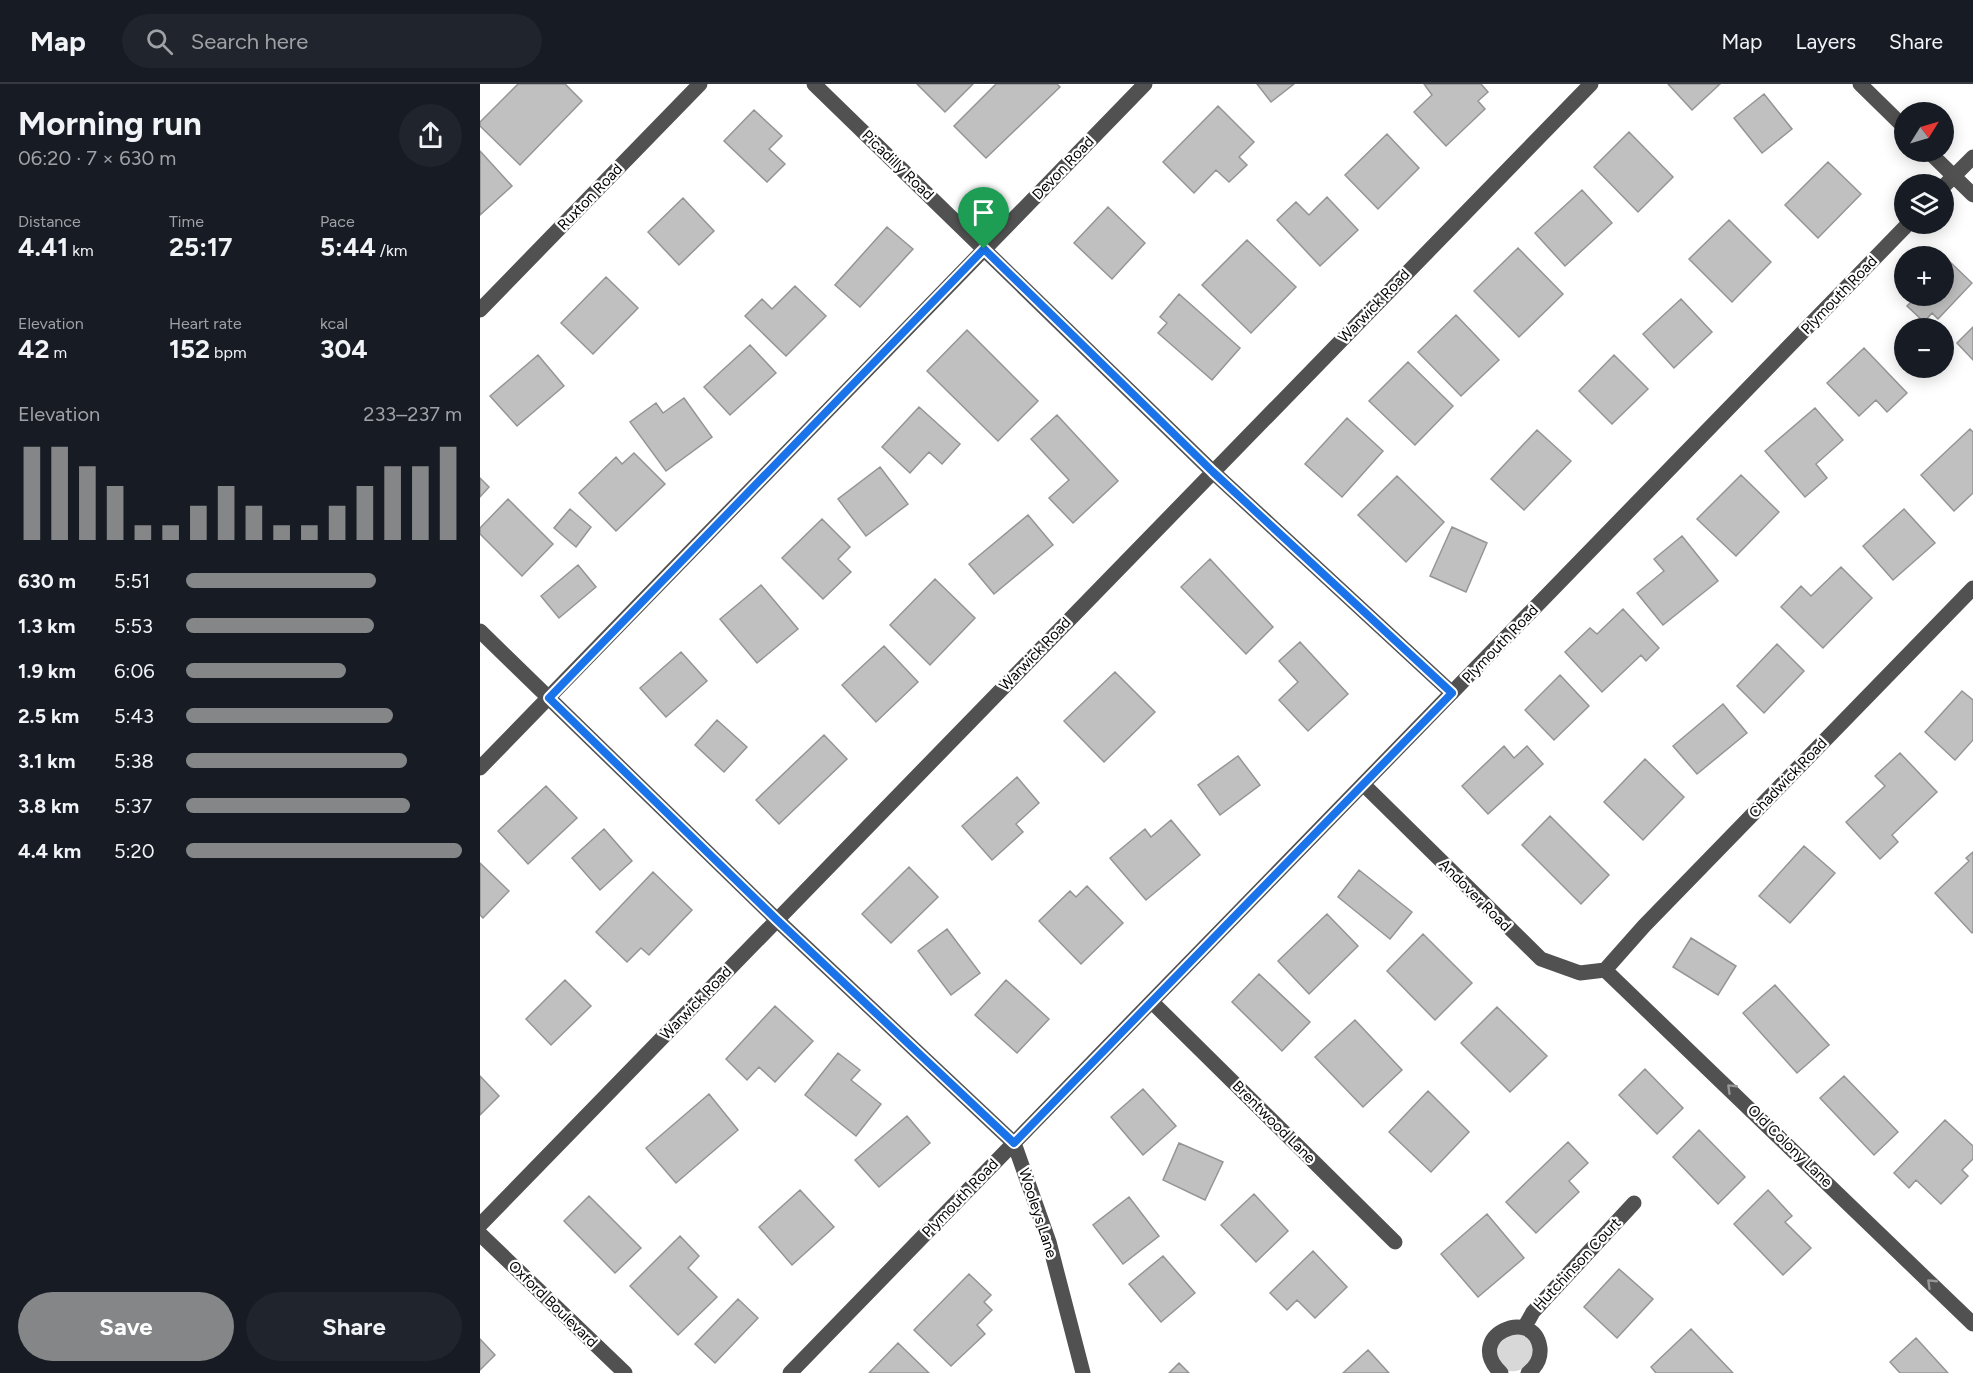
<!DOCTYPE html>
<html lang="en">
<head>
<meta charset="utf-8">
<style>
  :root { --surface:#171b24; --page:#20242c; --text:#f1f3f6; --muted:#9ea1a6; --line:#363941; --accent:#858687 }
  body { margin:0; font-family:Figtree,sans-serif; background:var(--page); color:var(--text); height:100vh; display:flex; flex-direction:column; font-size:22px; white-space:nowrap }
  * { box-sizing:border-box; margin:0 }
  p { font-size:20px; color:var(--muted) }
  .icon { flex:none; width:33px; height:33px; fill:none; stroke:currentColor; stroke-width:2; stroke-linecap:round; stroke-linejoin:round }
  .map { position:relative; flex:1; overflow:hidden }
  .details { display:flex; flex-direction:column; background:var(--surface); width:480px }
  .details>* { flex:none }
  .needle { width:39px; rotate:53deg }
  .buttons { position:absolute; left:1414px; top:18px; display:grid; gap:12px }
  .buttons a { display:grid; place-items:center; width:60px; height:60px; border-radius:50%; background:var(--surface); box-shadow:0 3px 15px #0003; font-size:30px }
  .pin { position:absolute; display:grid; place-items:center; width:51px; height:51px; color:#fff; margin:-62px -26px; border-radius:50% 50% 50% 0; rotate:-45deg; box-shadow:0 0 6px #0007 }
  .pin .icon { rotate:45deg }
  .round { display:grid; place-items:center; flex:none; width:63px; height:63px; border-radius:32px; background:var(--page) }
  .overview { display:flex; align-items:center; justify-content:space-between; height:102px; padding:0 18px }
  h1 { font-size:33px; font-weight:700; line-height:45px }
  .figures { display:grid; grid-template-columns:repeat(3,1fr); gap:9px; height:102px; padding:6px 18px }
  .figures div { display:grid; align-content:center }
  .figures b { font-size:26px; font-weight:700 }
  .figures small { font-size:16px; font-weight:400 }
  .figures p { font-size:16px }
  .chart { height:168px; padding:12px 18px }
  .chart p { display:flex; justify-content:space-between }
  .chart svg { width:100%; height:108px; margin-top:6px; stroke:var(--accent); stroke-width:6 }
  .cta { display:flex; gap:12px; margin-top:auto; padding:12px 18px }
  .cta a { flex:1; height:69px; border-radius:36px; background:var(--accent); color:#fff; font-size:24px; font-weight:700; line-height:69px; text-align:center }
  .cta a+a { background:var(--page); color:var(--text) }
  ul { padding:0 18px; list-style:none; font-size:20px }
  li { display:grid; grid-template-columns:96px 72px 1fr; align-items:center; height:45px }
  li i { height:15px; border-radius:8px; background:var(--accent) }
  header { display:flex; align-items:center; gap:36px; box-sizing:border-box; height:84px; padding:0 30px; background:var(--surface); border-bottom:2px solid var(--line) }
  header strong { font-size:28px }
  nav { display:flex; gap:33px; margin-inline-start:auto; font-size:21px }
  .search { width:420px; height:54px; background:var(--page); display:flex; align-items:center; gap:15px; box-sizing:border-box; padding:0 21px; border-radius:33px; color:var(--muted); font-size:22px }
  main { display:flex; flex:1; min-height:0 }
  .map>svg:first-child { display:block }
  .green { fill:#d8d8d8 }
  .building { fill:#c0c0c0; stroke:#959595; stroke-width:1.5 }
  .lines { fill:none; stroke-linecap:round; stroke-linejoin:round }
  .minor { stroke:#515151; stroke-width:15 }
  .oneway { stroke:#979797 }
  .route-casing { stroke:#fff; stroke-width:12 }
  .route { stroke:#1a73e8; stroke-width:8 }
  .labels { text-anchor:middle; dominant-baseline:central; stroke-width:4.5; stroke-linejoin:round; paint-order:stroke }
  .street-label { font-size:15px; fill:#000; stroke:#fff }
</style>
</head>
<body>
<header>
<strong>Map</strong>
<div class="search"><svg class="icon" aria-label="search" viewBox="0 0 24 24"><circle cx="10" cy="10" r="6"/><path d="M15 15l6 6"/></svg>Search here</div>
<nav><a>Map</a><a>Layers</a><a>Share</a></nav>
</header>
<main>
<section class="details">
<div class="overview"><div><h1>Morning run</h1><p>06:20 · 7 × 630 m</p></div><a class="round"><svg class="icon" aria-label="share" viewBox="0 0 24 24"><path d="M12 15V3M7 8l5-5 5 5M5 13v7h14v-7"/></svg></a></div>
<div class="figures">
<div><p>Distance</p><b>4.41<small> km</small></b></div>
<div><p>Time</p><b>25:17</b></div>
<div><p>Pace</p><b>5:44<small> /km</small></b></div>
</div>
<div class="figures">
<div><p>Elevation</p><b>42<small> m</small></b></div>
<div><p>Heart rate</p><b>152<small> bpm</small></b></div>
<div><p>kcal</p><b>304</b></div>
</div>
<div class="chart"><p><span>Elevation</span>233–237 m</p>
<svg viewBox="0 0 160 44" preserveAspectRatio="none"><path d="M5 44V6M15 44V6M25 44V14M35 44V22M45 44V38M55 44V38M65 44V30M75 44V22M85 44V30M95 44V38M105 44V38M115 44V30M125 44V22M135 44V14M145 44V14M155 44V6"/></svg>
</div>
<ul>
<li><b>630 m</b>5:51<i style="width:69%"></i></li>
<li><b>1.3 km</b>5:53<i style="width:68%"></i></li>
<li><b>1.9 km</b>6:06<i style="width:58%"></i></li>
<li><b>2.5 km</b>5:43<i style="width:75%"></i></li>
<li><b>3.1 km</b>5:38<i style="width:80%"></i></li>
<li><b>3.8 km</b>5:37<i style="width:81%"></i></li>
<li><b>4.4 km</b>5:20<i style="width:100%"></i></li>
</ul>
<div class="cta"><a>Save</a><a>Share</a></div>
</section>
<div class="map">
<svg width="1493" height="1289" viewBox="0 0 1493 1289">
  <rect width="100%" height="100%" fill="#fff"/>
  <!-- green -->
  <path class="green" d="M1045 1249 1056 1267C1048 1282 1043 1289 1025 1287L1013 1263 1020 1252Z"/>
  <!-- building -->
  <path class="building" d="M38 0H85L102 17 40 81 0 42V38Z
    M437 0H493L465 28Z
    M516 0H577L580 3 506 74 474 42Z
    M777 0H814L791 18Z
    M1001 0 1008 8 998 17 1005 25 966 62 934 28 952 11 944 0Z
    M1188 0H1240L1212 26Z
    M1284 10 1312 45 1282 69 1254 34Z
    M738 22 774 58 759 73 767 81 749 98 736 86 714 109 683 78Z
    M274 26 302 52 289 65 305 80 287 98 244 57Z
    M1149 48 1193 93 1158 128 1114 83Z
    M907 50 939 84 898 125 865 91Z
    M0 67 32 102 0 131Z
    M1348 78 1381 110 1338 154 1305 121Z
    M1102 106 1132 139 1085 182 1055 149Z
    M847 113 878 146 840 182 797 136 816 118 829 131Z
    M203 114 234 147 199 181 168 148Z
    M628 123 665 159 632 195 594 159Z
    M1249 136 1291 178 1252 218 1209 175Z
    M407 143 433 165 380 223 355 201Z
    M767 156 816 203 771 249 722 201Z
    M1038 164 1083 210 1039 253 994 207Z
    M1469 177 1492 199 1458 235 1452 229 1444 238 1427 222 1433 216 1429 212H1464V182Z
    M126 193 158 224 113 270 81 239Z
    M315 202 346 232 306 272 265 232 282 215 292 225Z
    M699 210 760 264 732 296 678 249 687 239 680 233Z
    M1201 215 1232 248 1194 284 1163 250Z
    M976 231 1019 276 981 312 938 268Z
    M1493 243V276L1477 259Z
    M487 246 558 317 518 357 447 287Z
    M270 261 296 289 250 331 224 303Z
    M1384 264 1427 309 1407 328 1396 316 1379 332 1347 299Z
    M58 271 84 302 37 342 10 312Z
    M1134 271 1168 305 1132 340 1099 307Z
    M928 278 973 322 935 361 889 317Z
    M204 314 232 353 186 387 150 338 176 319 183 329Z
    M439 323 480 360 462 380 449 368 430 389 402 363Z
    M1335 324 1363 356 1336 380 1347 394 1325 413 1285 367Z
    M577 331 638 397 593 439 569 414 589 396 551 355Z
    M867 334 903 367 862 413 825 380Z
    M1490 345 1493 348V409L1474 427 1441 391Z
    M1057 346 1091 377 1044 426 1011 395Z
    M154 369 185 400 136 447 99 409 136 373 142 380Z
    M400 383 428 420 386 452 358 415Z
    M1261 391 1299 428 1256 472 1217 435Z
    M917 392 964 438 926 478 878 431Z
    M0 394 9 403 0 413Z
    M28 415 73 460 42 492 0 450V444Z
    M90 425 111 443 96 463 74 444Z
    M1424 425 1455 459 1413 496 1383 462Z
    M548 431 573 461 514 510 489 480Z
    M342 435 370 463 358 475 371 488 343 515 302 474Z
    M972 443 1007 459 986 508 950 492Z
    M1202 452 1238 497 1183 541 1157 509 1184 487 1174 475Z
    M730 475 793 543 766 570 701 503Z
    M98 481 116 503 79 534 61 512Z
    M1361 483 1392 514 1343 564 1301 523 1321 502 1331 512Z
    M455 495 495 534 450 581 410 541Z
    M281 501 318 545 277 579 240 535Z
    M1143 525 1179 564 1166 577 1161 571 1122 608 1085 568 1110 544 1117 550Z
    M820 558 868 610 828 647 799 616 818 598 799 577Z
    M1297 560 1324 587 1284 629 1257 602Z
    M404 562 438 598 396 638 362 601Z
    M201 568 227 597 186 633 160 604Z
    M635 588 675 628 624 678 584 637Z
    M1080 591 1109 622 1074 656 1045 626Z
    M1482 607 1493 616V656L1475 676 1445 648Z
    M1243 620 1267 649 1217 690 1193 662Z
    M237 636 267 663 244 688 215 661Z
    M344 651 367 675 299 740 276 716Z
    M1024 662 1034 674 1047 662 1063 680 1008 730 982 702Z
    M1420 669 1457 708 1412 751 1418 758 1400 775 1366 738 1405 702 1395 692Z
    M758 672 780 701 740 731 718 701Z
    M1165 675 1204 713 1163 756 1124 718Z
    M537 693 559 719 536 740 543 748 512 776 482 742Z
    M66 702 97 734 48 780 18 747Z
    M1070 732 1129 791 1101 820 1042 761Z
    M691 736 720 771 666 816 630 774 665 745 671 753Z
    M124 745 152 777 120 806 92 774Z
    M1324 762 1355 789 1310 839 1279 812Z
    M1493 768V848L1492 849 1455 809 1489 777 1486 774Z
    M0 779 29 807 3 834 0 831Z
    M429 783 458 813 411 859 382 830Z
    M879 786 932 828 910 855 858 813Z
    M173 788 212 826 169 871 161 864 147 878 116 848Z
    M607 802 643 839 601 880 559 837 590 807 596 813Z
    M847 830 878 862 829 910 798 877Z
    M467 845 500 889 471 911 438 867Z
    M943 850 992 899 955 936 907 887Z
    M1211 854 1256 882 1238 911 1193 883Z
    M779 890 830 938 802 967 752 918Z
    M85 896 111 922 71 961 46 935Z
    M526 896 569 935 537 969 495 931Z
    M1295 901 1349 961 1317 989 1263 929Z
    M295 922 333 957 295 998 279 983 267 996 246 975Z
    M1017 923 1067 972 1030 1008 981 959Z
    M875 936 922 986 883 1023 835 973Z
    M358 969 380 986 371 996 401 1020 376 1052 325 1011Z
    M1165 985 1203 1024 1177 1050 1139 1011Z
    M0 992 19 1012 0 1031Z
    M1364 992 1418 1048 1394 1071 1340 1014Z
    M663 1005 696 1042 663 1071 631 1033Z
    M948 1007 989 1048 951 1088 909 1048Z
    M229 1010 258 1046 196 1099 166 1064Z
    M427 1032 450 1059 399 1103 375 1076Z
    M1465 1036 1493 1062V1075L1482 1086 1488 1092 1461 1120 1436 1096 1429 1104 1414 1089Z
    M1219 1046 1265 1093 1238 1120 1193 1073Z
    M1088 1058 1108 1079 1089 1097 1099 1108 1056 1149 1026 1118Z
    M699 1059 743 1078 725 1116 683 1096Z
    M320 1106 354 1143 312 1181 279 1143Z
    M1288 1106 1312 1132 1305 1138 1331 1164 1303 1191 1254 1140Z
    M774 1110 808 1147 776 1178 741 1141Z
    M109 1112 161 1164 135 1189 84 1137Z
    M649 1113 679 1152 643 1180 613 1141Z
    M1007 1130 1044 1174 998 1213 961 1170Z
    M200 1152 219 1172 208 1184 237 1213 198 1251 150 1202Z
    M833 1167 867 1203 835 1234 817 1216 807 1226 790 1209Z
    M683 1172 715 1209 681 1238 649 1200Z
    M1139 1185 1173 1215 1137 1254 1104 1223Z
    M489 1190 511 1211 504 1218 512 1226 497 1241 505 1250 471 1282 434 1246Z
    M258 1215 278 1234 235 1279 215 1260Z
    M1211 1245 1253 1289H1176L1171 1283Z
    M1436 1254 1468 1289H1420L1410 1278Z
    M0 1255 15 1271 0 1286Z
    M418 1259 449 1289H389Z
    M888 1266 909 1289H863Z
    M699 1279 709 1289H689Z"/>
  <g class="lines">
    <!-- minor -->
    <path class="minor" d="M334 0 733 388 972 609
      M1380 0 1425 44
      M1449 68 1493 111
      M1464 102 1493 73
      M0 226 220 0
      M0 547 297 836 534 1059 569 1158 603 1289
      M0 684 665 0
      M883 700 1061 875 1100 889 1125 886
      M1125 886 1164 842 1493 504
      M1125 886 1493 1240
      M672 918 915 1158
      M0 1141 1111 0
      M0 1150 145 1289
      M1044 1244 1053 1228 1154 1119
      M310 1289 1428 140
      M1021 1289C982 1252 1054 1221 1060 1264 1061 1275 1056 1283 1048 1289"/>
  </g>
  <!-- one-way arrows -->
  <defs><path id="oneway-chevron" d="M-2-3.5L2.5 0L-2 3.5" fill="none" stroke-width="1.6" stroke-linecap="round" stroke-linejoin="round" transform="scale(1.5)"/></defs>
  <g class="oneway">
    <use href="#oneway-chevron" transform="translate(1251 1004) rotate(-136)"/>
    <use href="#oneway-chevron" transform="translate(1451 1199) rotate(-136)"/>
  </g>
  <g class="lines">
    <!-- route casing -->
    <g class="route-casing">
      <path id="route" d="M504 165 733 388 972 609 534 1059 297 836 69 614Z"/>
    </g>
    <!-- route -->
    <use href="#route" class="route"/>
  </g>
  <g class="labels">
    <!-- street labels -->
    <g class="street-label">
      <text transform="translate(418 81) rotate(44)">Picadilly Road</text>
      <text transform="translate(583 84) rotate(-46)">Devon Road</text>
      <text transform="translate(110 113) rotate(-46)">Ruxton Road</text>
      <text transform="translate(1359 211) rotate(-46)">Plymouth Road</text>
      <text transform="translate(894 222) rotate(-46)">Warwick Road</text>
      <text transform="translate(1020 560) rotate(-46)">Plymouth Road</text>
      <text transform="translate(555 570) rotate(-46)">Warwick Road</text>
      <text transform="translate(1308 694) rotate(-46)">Chadwick Road</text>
      <text transform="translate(995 811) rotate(45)">Andover Road</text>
      <text transform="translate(216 919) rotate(-46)">Warwick Road</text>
      <text transform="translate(794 1038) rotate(45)">Brentwood Lane</text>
      <text transform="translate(1310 1062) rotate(44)">Old Colony Lane</text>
      <text transform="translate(480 1114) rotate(-46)">Plymouth Road</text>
      <text transform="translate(558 1129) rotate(72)">Wooleys Lane</text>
      <text transform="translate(1097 1180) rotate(-47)">Hutchinson Court</text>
      <text transform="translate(73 1220) rotate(44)">Oxford Boulevard</text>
    </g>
  </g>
</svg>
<div class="buttons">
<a><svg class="needle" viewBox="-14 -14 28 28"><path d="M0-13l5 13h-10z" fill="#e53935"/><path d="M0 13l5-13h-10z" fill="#9ea1a6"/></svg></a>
<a><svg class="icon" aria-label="layers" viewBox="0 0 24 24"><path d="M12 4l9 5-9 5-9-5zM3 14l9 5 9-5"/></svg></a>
<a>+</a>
<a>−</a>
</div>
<div class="pin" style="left:504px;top:165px;background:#1e9e55"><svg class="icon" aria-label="arrive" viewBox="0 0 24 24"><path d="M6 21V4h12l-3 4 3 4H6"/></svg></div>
</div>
</main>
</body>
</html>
